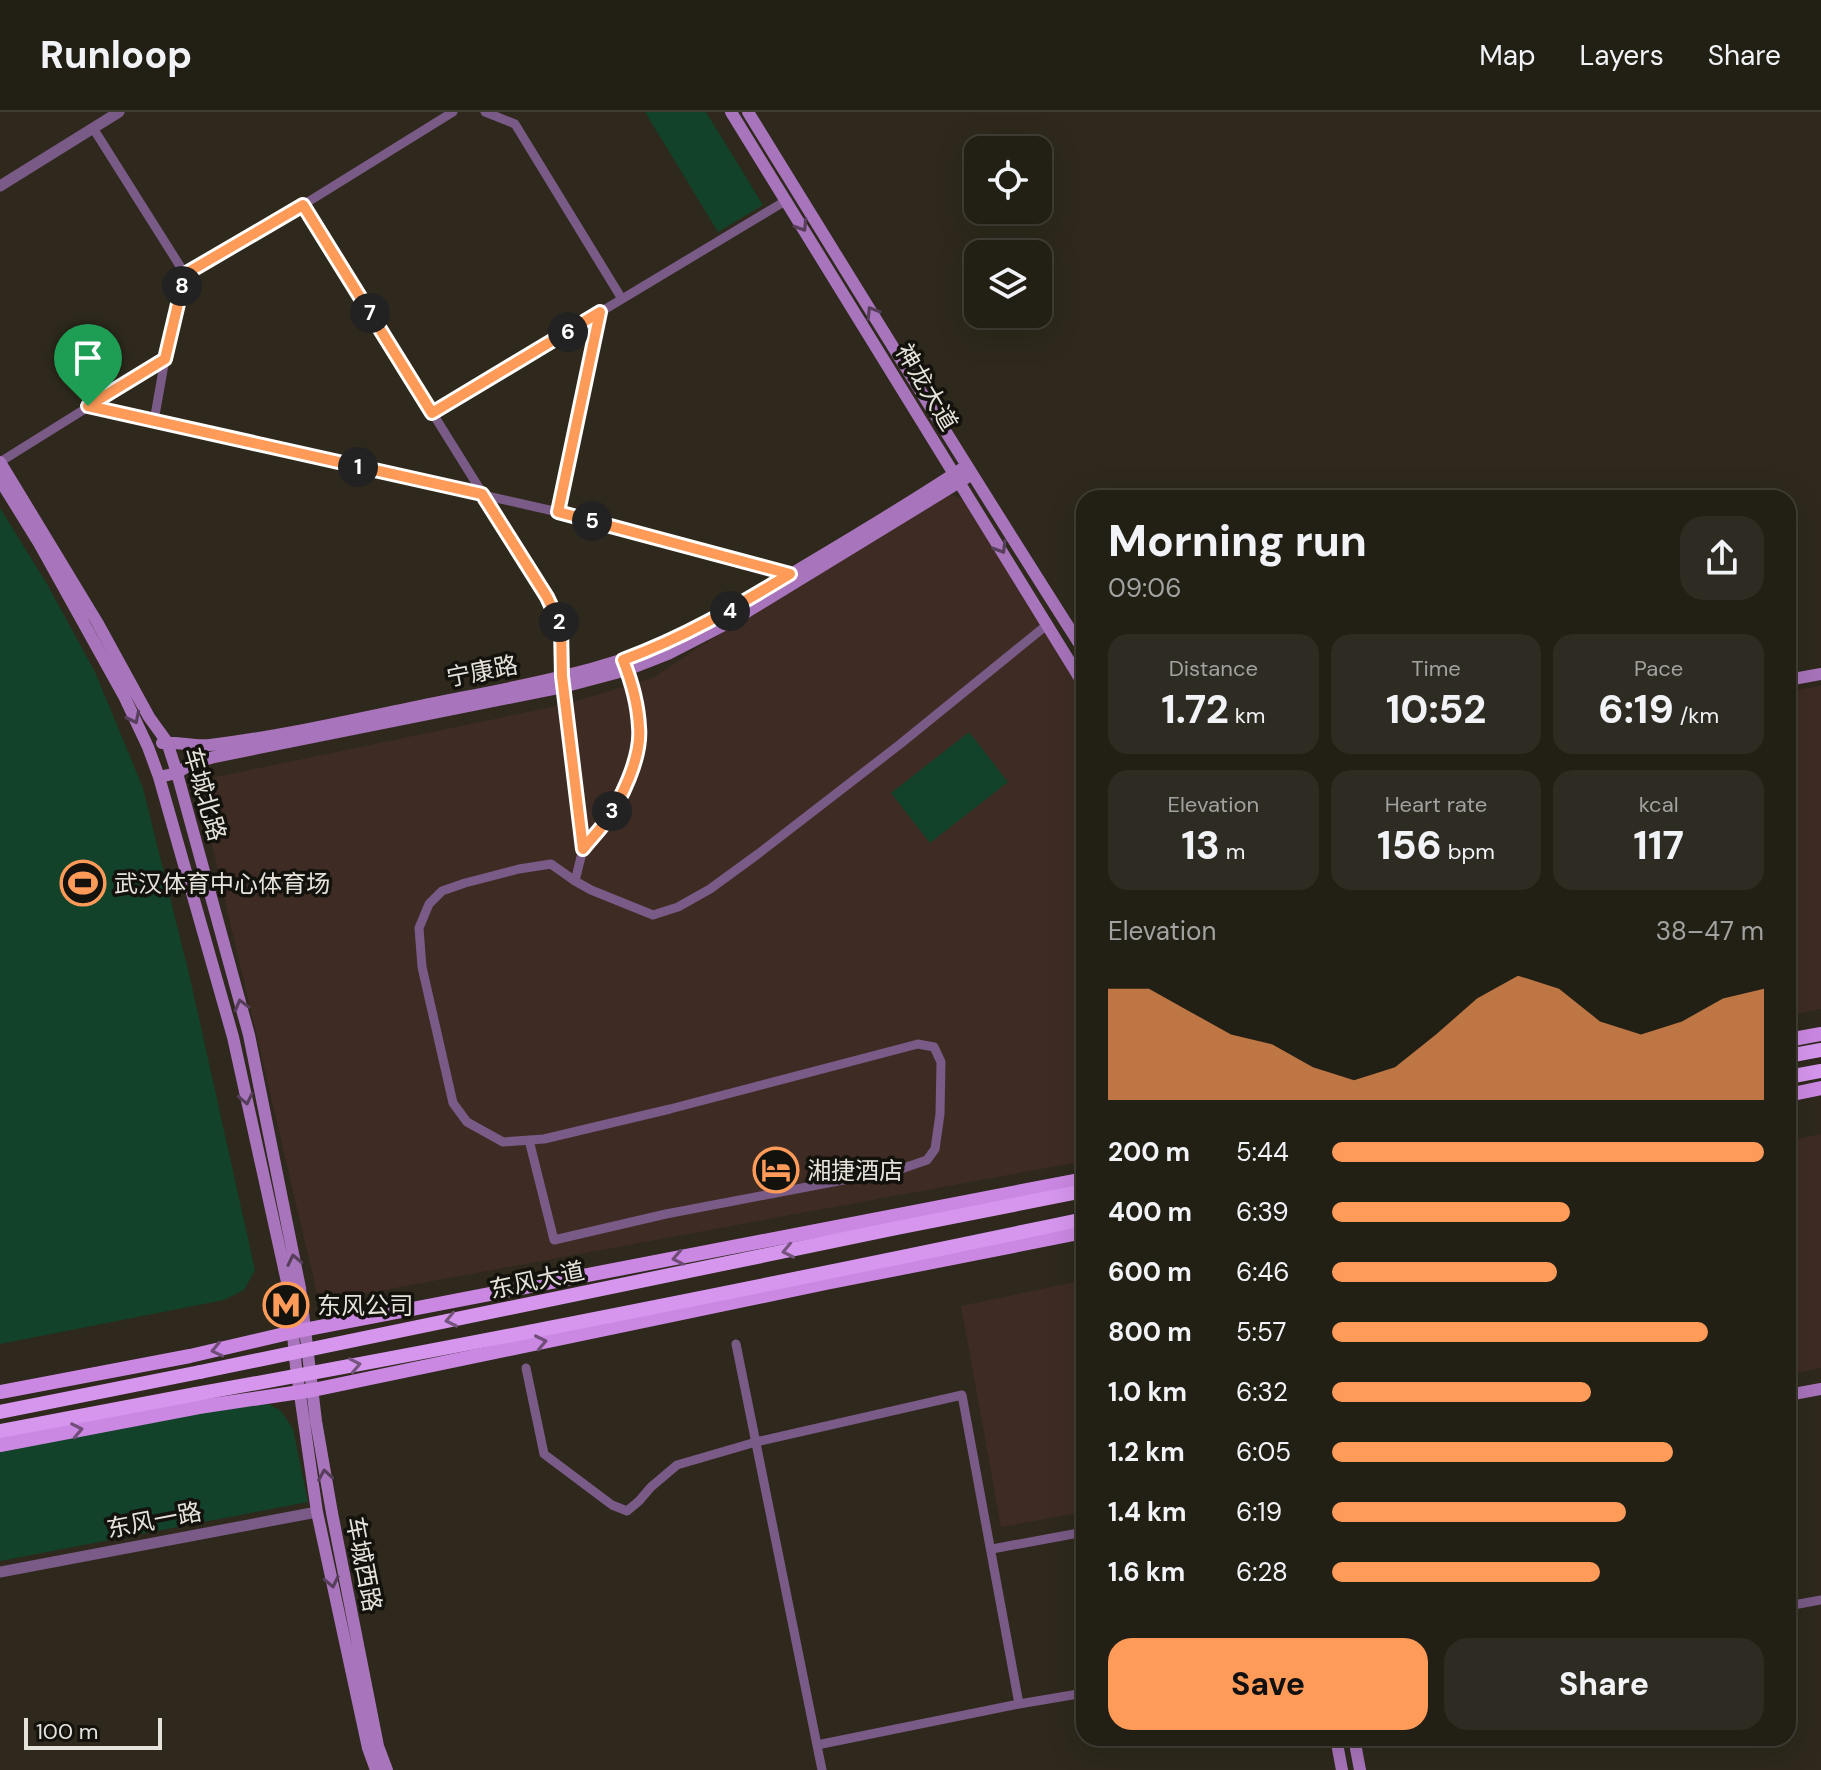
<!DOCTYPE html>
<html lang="en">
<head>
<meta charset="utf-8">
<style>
  :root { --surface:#221f15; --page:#2e2c22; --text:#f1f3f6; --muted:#a2a2a0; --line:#3f3d34; --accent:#ff9b59 }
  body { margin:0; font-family:"DM Sans","Noto Sans SC",sans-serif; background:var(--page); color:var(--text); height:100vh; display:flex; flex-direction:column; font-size:30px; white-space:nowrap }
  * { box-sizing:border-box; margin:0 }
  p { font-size:26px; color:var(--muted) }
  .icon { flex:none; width:44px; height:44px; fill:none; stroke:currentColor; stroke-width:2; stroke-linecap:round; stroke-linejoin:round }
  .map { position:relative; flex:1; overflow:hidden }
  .details { position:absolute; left:1076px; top:378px; width:720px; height:1256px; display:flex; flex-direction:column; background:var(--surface); border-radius:24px; box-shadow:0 8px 32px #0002,0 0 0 2px var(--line) }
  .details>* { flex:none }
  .controls { position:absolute; left:964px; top:24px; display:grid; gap:16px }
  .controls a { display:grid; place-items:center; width:88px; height:88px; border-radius:16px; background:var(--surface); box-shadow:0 8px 32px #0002,0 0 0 2px var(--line); font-size:40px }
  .scale { position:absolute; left:24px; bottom:20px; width:138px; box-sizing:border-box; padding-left:8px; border:4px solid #e6e3db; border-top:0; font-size:22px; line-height:28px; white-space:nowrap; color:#e6e3db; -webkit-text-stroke:6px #14120c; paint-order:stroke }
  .pin { position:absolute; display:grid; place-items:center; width:68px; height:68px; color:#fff; margin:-82px -34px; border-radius:50% 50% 50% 0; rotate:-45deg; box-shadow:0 0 8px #0007 }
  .pin .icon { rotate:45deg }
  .km { position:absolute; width:40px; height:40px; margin:-20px; border-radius:50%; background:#222; color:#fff; font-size:22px; line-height:40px; text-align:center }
  .round { display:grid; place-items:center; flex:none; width:84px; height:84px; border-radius:24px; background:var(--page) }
  .headline { display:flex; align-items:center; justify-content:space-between; height:136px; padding:0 32px }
  h1 { font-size:44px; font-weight:700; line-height:60px }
  .metrics { display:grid; grid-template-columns:repeat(3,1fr); gap:12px; height:136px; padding:8px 32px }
  .metrics div { display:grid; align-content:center; border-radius:20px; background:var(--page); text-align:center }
  .metrics b { font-size:40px; font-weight:700 }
  .metrics small { font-size:22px; font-weight:400 }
  .metrics p { font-size:22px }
  .chart { height:224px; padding:16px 32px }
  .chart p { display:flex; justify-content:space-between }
  .chart svg { width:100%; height:144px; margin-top:8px; fill:var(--accent); opacity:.7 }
  .primary-button { display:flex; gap:16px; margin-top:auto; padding:16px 32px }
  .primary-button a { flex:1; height:92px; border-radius:24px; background:var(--accent); color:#111; font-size:32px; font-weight:700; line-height:92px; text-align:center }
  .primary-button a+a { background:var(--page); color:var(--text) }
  ul { padding:0 32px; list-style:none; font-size:26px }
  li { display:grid; grid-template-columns:128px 96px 1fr; align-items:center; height:60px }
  li i { height:20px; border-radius:10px; background:var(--accent) }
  header { display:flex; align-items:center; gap:48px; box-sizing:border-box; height:112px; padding:0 40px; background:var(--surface); border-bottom:2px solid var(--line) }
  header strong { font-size:38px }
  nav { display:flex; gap:44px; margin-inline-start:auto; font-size:28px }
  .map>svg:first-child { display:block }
  .commercial { fill:#3e2c24 }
  .green { fill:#124229 }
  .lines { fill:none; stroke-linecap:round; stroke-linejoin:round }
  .minor { stroke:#7a5a86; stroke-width:9 }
  .tertiary { stroke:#7a5a86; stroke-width:11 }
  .secondary { stroke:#a874bb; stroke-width:12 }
  .primary { stroke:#cb88e3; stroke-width:14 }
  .trunk { stroke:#d696ee; stroke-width:14 }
  .trunk-bridge { stroke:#d696ee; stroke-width:14 }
  .oneway { stroke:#573e5b }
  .oneway2 { stroke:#75547d }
  .oneway3 { stroke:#704d78 }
  .route-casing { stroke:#fff; stroke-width:16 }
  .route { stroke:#ff9b59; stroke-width:10 }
  .labels { text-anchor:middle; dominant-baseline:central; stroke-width:7; stroke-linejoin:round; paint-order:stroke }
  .street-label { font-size:24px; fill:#e6e3db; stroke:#14120c }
  .poi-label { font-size:24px; fill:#e6e3db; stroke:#14120c; text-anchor:start }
</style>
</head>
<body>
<header>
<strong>Runloop</strong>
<nav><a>Map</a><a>Layers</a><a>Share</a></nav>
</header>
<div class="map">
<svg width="1821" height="1658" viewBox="0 0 1821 1658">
  <rect width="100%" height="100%" fill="#2e291c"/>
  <!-- commercial -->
  <path class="commercial" d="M948 381 967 389 1084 581V1049L319 1190 197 669 566 592 653 566 702 533Z
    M1821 574V897L1788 904V579Z
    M1821 1022V1256L1788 1263V1029Z
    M1084 1168V1400L1001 1415 961 1194Z"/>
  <!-- green -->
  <path class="green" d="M645 0H706L763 93 718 120Z
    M0 396 47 472 95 560 143 676 190 866 255 1158 244 1178 224 1188 0 1232Z
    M969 620 1008 670 930 731 891 681Z
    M263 1289 281 1299 293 1317 308 1390 0 1449V1334Z"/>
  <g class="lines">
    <!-- minor -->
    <path class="minor" d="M485 0 515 12 622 187
      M93 16 185 162 165 247 154 309
      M303 93 547 485 561 515 562 564 583 737 575 769
      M185 162 303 93 453 0
      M88 294 558 400 791 463
      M432 301 787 88
      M0 350 165 247
      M558 400 600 200
      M583 737C591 727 600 718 607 708 623 684 642 644 639 614 638 595 632 572 625 553
      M529 1028 554 1128 666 1102 901 1057 927 1048 935 1037 940 1002 941 950 934 935 918 932 670 997 544 1027 503 1030 467 1010 453 991 422 855 419 816 429 792 442 779 465 771 519 757 551 752 575 769 591 778 653 803 678 795 710 777 758 742 899 633 1048 512
      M736 1232 822 1658
      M526 1256 544 1342 612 1393 627 1399 639 1389 651 1375 677 1353 756 1330 962 1283 1019 1592
      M992 1437 1084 1420
      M1788 1494 1821 1488
      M817 1633 1019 1592 1084 1581"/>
    <!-- tertiary -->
    <path class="tertiary" d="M0 74 119 0
      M0 1460 317 1400"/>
    <!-- secondary -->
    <path class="secondary" d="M731 0 1084 573
      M748 0C859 180 970 361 1084 539
      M0 350 97 510 149 605 167 630 177 661 249 923 300 1176 316 1309 332 1401 378 1634 387 1658
      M0 368 39 431 124 584 148 635 159 665 233 925 289 1179 296 1255 317 1400 368 1636 376 1658
      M1788 568 1821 562
      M162 631C177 629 194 635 210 633 284 624 357 607 430 592 509 576 590 563 664 532 709 514 750 487 791 462 850 427 909 392 966 354
      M159 665 177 661 191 652 214 645 563 575 627 558 668 542 732 509 971 363
      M1788 1283 1821 1277
      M1336 1626 1342 1658
      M1354 1626 1360 1658"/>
    <!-- primary -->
    <path class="primary" d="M1788 928 1821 922
      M1788 983 1821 976
      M0 1280 190 1244 293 1220 1084 1067
      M0 1333 199 1295 313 1278 826 1171 1084 1120"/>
    <!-- trunk -->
    <path class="trunk" d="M1788 944 1821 938
      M1788 965 1821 959
      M0 1300 200 1260
      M0 1319 196 1282"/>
    <!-- trunk-bridge -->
    <path class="trunk-bridge" d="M200 1260 897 1116 1084 1079
      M196 1282C493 1229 789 1169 1084 1107"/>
  </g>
  <!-- one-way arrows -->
  <defs><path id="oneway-chevron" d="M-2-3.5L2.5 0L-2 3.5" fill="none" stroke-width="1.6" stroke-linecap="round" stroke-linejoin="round" transform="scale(2)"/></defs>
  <g class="oneway">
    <use href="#oneway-chevron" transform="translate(802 114) rotate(58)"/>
    <use href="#oneway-chevron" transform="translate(872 200) rotate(-122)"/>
    <use href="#oneway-chevron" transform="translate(1001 436) rotate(59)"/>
    <use href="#oneway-chevron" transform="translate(134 606) rotate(64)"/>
    <use href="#oneway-chevron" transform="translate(241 893) rotate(-105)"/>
    <use href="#oneway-chevron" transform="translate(246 987) rotate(78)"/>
    <use href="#oneway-chevron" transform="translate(294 1148) rotate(-102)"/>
    <use href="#oneway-chevron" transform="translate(325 1363) rotate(-99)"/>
    <use href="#oneway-chevron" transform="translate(332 1470) rotate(78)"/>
  </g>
  <g class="oneway2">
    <use href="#oneway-chevron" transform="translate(788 1139) rotate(168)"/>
    <use href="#oneway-chevron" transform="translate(451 1208) rotate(168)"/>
    <use href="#oneway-chevron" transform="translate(355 1253) rotate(-11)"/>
  </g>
  <g class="oneway3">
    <use href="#oneway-chevron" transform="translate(678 1146) rotate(169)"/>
    <use href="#oneway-chevron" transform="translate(541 1230) rotate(-12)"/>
    <use href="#oneway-chevron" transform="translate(217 1238) rotate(167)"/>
    <use href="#oneway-chevron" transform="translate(77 1318) rotate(-11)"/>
  </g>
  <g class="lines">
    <!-- route casing -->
    <g class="route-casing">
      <path id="route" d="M303 93 432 301 600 200 558 400 790 462C734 496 685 525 623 548 631 568 638 593 639 615 642 645 621 689 603 713 597 721 589 729 583 737L562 564 561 515 547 485 482 382 88 294 165 247 185 162Z"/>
    </g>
    <!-- route -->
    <use href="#route" class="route"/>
  </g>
  <!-- icons -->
  <defs>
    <g id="stadium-ring" transform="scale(2.3)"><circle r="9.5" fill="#14120c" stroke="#ff9b59" stroke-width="1.5"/><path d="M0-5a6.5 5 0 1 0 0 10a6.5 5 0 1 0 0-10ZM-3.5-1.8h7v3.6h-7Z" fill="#ff9b59"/></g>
    <g id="hotel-ring" transform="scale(2.3)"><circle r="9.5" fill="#14120c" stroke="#ff9b59" stroke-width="1.5"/><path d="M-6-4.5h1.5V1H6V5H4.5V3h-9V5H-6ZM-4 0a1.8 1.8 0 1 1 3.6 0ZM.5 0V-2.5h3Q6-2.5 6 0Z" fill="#ff9b59"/></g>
    <g id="metro-ring" transform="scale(2.3)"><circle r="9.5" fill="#14120c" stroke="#ff9b59" stroke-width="1.5"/><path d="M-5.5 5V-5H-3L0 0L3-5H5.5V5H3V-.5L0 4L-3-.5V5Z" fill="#ff9b59"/></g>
  </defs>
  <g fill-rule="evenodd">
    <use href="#stadium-ring" x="83" y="771"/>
    <use href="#hotel-ring" x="776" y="1058"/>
    <use href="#metro-ring" x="286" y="1193"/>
  </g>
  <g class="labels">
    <!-- street labels -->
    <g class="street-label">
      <text transform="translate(927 275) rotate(59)">神龙大道</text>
      <text transform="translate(482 559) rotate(-11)">宁康路</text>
      <text transform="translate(205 682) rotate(74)">车城北路</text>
      <text transform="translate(537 1168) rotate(-12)">东风大道</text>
      <text transform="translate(154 1408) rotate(-11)">东风一路</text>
      <text transform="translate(364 1452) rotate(79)">车城西路</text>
    </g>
    <!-- poi labels -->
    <g class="poi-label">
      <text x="114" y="771">武汉体育中心体育场</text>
      <text x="807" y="1058">湘捷酒店</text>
      <text x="317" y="1193">东风公司</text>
    </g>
  </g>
</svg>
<div class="controls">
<a><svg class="icon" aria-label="locate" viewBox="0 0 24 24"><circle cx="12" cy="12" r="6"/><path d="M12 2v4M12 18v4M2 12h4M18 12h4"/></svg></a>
<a><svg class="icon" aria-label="layers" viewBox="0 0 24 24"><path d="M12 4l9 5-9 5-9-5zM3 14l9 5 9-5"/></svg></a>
</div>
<div class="scale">100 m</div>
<div class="pin" style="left:88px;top:294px;background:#1e9e55"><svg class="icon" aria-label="arrive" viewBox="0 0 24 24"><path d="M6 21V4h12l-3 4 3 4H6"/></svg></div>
<b class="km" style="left:358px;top:355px">1</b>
<b class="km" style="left:559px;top:510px">2</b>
<b class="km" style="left:612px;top:699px">3</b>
<b class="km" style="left:730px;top:499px">4</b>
<b class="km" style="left:592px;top:409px">5</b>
<b class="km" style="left:568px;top:220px">6</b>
<b class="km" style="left:370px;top:201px">7</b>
<b class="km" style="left:182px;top:174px">8</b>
<section class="details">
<div class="headline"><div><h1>Morning run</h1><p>09:06</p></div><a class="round"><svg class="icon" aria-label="share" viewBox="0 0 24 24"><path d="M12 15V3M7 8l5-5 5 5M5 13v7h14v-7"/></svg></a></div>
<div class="metrics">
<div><p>Distance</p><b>1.72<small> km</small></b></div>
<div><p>Time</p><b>10:52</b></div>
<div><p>Pace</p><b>6:19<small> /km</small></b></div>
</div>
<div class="metrics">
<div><p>Elevation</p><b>13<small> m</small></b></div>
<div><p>Heart rate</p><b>156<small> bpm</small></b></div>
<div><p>kcal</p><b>117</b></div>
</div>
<div class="chart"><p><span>Elevation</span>38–47 m</p>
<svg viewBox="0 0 160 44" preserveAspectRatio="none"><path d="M0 44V10L10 10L20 17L30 24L40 27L50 34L60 38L70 34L80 24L90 13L100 6L110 10L120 20L130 24L140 20L150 13L160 10V44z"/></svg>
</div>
<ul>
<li><b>200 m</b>5:44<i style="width:100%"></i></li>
<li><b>400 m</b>6:39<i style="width:55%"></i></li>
<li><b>600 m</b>6:46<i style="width:52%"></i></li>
<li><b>800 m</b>5:57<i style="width:87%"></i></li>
<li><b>1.0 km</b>6:32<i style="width:60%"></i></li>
<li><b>1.2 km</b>6:05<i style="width:79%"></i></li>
<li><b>1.4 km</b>6:19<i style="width:68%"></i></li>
<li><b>1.6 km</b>6:28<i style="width:62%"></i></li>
</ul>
<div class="primary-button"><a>Save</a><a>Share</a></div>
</section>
</div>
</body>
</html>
